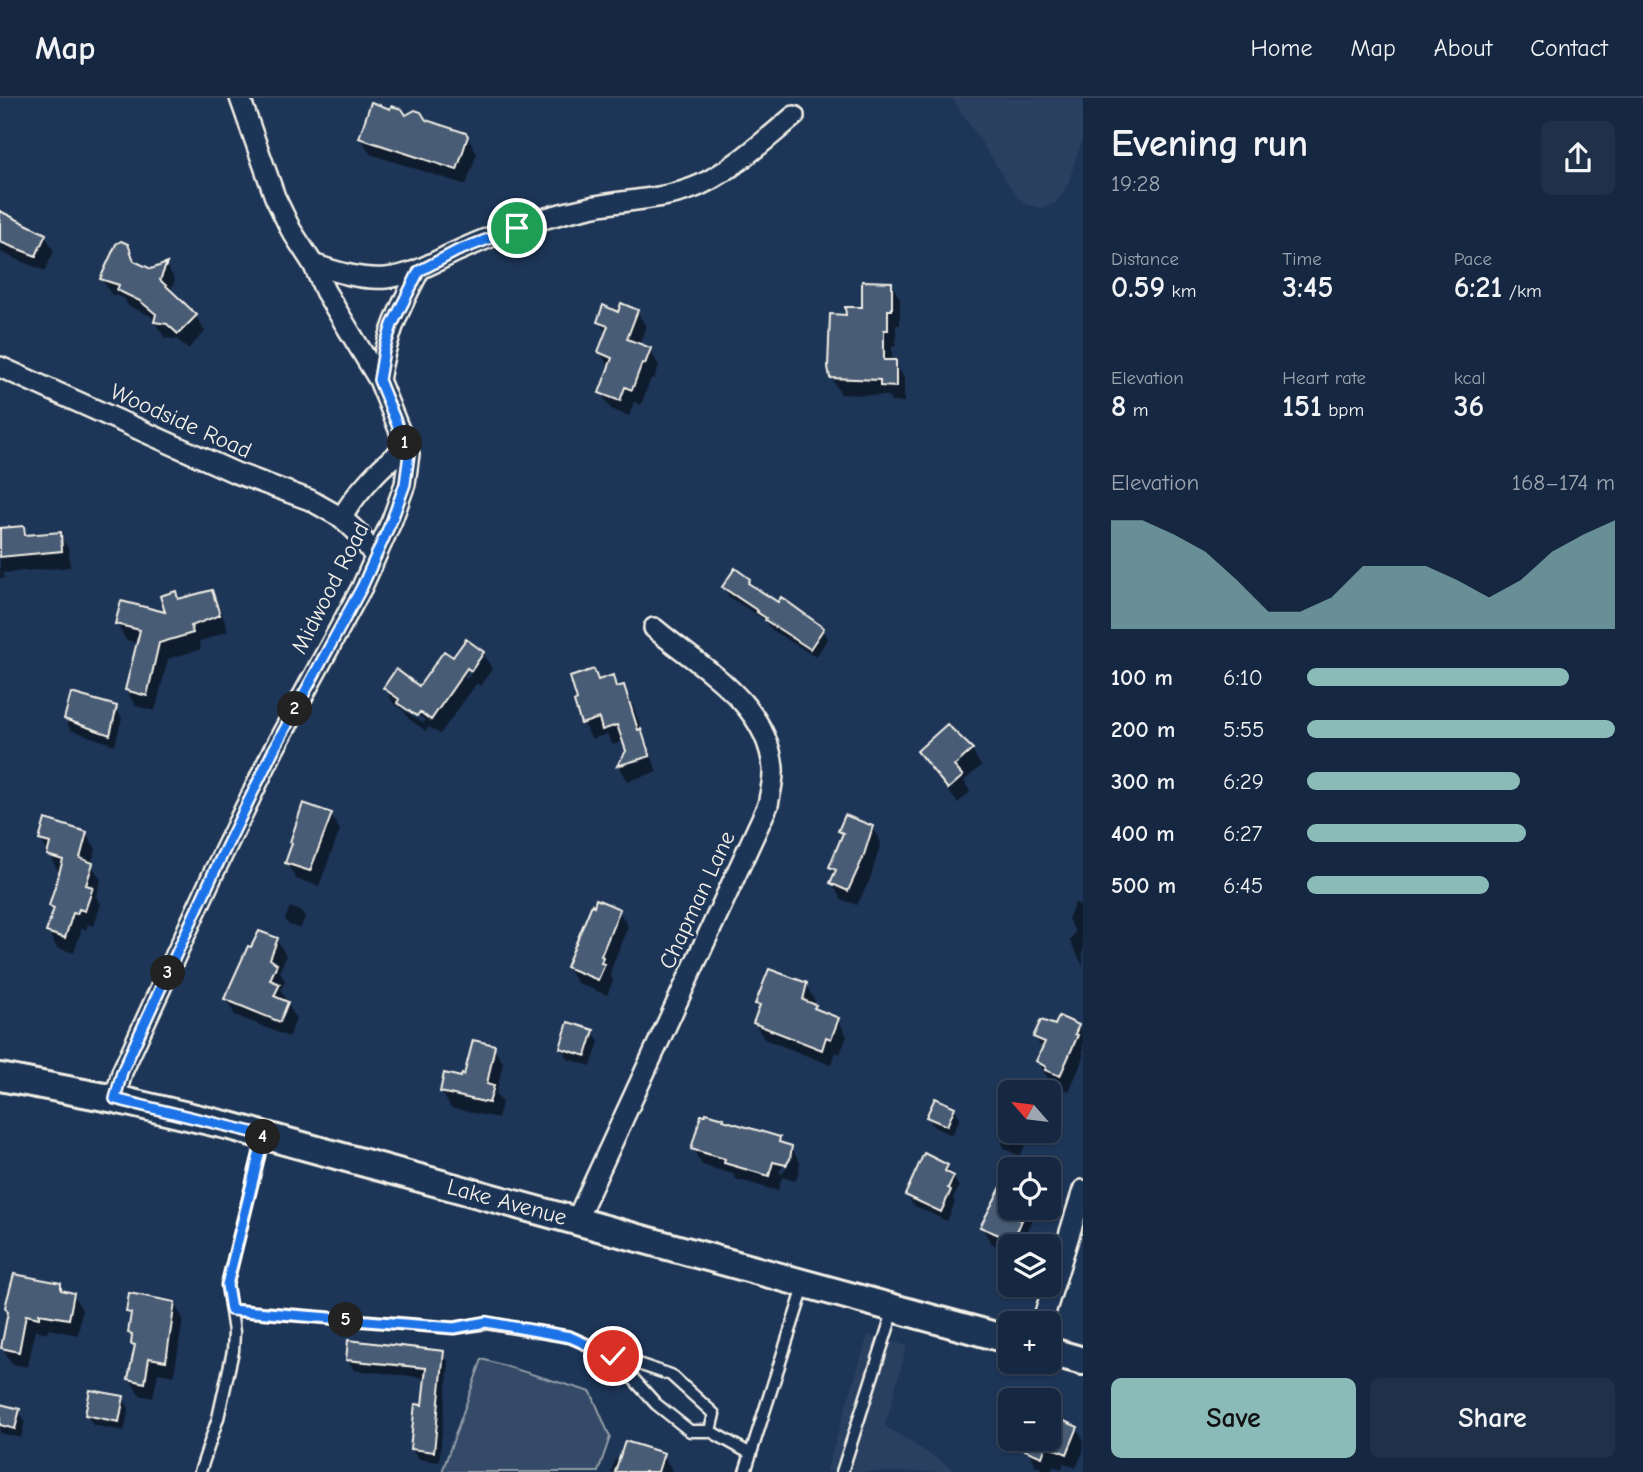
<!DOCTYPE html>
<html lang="en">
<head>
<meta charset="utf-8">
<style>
  :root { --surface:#162841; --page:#1f3048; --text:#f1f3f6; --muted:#9ea6b1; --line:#35445a; --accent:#8bbbb9 }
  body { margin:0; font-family:"Comic Neue",sans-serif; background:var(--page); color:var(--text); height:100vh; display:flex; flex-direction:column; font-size:26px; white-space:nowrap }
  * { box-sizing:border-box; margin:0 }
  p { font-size:23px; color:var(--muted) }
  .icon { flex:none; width:38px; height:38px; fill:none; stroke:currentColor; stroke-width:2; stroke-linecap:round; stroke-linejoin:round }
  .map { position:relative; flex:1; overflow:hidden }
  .sheet { display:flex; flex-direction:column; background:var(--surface); width:560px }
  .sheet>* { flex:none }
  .needle { width:46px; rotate:298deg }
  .controls { position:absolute; left:998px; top:982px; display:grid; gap:14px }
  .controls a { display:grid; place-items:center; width:63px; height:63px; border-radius:10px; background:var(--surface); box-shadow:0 2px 5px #0004,0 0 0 2px var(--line); font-size:35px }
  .pin { position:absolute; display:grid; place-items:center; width:60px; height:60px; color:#fff; margin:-30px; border:4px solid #fff; border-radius:50%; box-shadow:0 2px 7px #0007 }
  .km { position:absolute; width:35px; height:35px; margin:-18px; border-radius:50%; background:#222; color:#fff; font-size:19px; line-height:35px; text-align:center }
  .round { display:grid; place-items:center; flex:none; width:74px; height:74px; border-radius:10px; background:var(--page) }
  .headline { display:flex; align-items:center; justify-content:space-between; height:119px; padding:0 28px }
  h1 { font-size:38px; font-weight:700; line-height:52px }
  .figures { display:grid; grid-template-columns:repeat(3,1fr); gap:10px; height:119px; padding:7px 28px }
  .figures div { display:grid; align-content:center }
  .figures b { font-size:30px; font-weight:700 }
  .figures small { font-size:19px; font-weight:400 }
  .figures p { font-size:19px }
  .chart { height:196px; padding:14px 28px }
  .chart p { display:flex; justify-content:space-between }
  .chart svg { width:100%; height:126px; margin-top:7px; fill:var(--accent); opacity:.7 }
  .button { display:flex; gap:14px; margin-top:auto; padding:14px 28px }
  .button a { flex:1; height:80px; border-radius:10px; background:var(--accent); color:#111; font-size:28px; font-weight:700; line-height:80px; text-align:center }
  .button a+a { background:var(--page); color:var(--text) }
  ul { padding:0 28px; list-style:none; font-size:23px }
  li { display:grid; grid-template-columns:112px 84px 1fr; align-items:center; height:52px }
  li i { height:18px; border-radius:9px; background:var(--accent) }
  header { display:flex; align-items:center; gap:42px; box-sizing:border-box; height:98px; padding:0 35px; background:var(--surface); border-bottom:2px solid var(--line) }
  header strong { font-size:33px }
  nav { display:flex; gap:38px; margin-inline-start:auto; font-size:24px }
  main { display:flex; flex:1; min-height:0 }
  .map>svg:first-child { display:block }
  .built { fill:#2a4060 }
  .green { fill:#354a67; stroke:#949ea8; stroke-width:2 }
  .shadow { fill:#0007; fill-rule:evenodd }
  .building { fill:#485b74; stroke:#f4f1e8; stroke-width:2 }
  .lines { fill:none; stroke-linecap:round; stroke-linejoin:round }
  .service-casing { stroke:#f4f1e8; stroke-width:15 }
  .minor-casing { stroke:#f4f1e8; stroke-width:24 }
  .secondary-casing { stroke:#f4f1e8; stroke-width:32 }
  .service { stroke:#1d3557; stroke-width:10 }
  .minor { stroke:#1d3557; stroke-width:19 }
  .secondary { stroke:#1d3557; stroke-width:26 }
  .route-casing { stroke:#fff; stroke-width:14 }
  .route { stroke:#1a73e8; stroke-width:9 }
  .labels { text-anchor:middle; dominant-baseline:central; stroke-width:6; stroke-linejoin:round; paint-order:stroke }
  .street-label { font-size:23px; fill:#f4f1e8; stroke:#1d3557 }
</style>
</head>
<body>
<header>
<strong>Map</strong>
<nav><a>Home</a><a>Map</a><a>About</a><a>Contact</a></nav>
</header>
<main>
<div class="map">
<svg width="1083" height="1374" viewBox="0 0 1083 1374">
  <rect width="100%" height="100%" fill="#1d3557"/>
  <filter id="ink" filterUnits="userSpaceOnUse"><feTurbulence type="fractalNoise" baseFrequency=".0143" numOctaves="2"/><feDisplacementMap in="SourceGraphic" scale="14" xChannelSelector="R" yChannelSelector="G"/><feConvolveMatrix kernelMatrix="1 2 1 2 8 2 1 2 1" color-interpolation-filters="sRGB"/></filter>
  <g filter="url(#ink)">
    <!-- built -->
    <path class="built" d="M952 0H1083V39L1068 86 1056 105 1041 110 1025 106 1015 96Z
      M868 1237 907 1248 885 1328 958 1374H826Z"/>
    <!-- green -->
    <path class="green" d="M482 1261 591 1294 610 1339 598 1374H442Z"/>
    <!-- shadow -->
    <path class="shadow" d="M405 19 425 23 467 39 477 55 466 87 370 56 361 40Z
      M0 115 45 137 54 153 45 173 0 154Z
      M126 147 137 166 151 172 166 167 175 182 170 194 196 218 205 234 188 251 177 241 165 240 151 218 128 208 124 200 111 196 102 181Z
      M891 185 900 201V227H896V248H892V264H895L904 280V304H891L888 298 841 296 831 280 847 218 863 210Z
      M637 213 646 229 639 248 650 252 659 268 654 281 651 280 641 307 634 304 629 318 611 311 601 295 610 271 600 254 607 237 599 223 619 216Z
      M23 430 28 439 60 436 69 452 70 469 3 475 4 480H0V432Z
      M749 482 753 490 822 531 828 540 816 559 772 532 762 520 729 499 724 490Z
      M211 494 220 510 228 533 199 544 201 551 168 561 155 613 136 608 126 592 138 545 126 542 117 526 168 517 175 495 179 502Z
      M483 555 492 571 480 588 477 585 440 636 429 629 426 633 409 621 404 613 394 606 385 590H420ZM478 559H483L467 581 464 579ZM399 604 425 622 423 625 403 611Z
      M594 573 600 583 612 579 618 590 623 589 632 605 651 656 632 662V665L652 659 657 674 628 683 619 668 627 653 624 643 613 647 607 636 592 641 583 625Z
      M116 610 122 620 115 647 71 632 65 621Z
      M972 652 981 668 964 683 970 694 958 705 948 693 962 680V675L946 690 929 670 919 654Z
      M330 716 340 732 319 788 296 781 287 765Z
      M872 729 881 745 870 781 857 807 841 801 832 785 835 777 831 769 843 738 840 733Z
      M86 735 96 751 91 766 101 782 96 798 101 806 94 828 88 826 86 832 82 830 74 855 57 850 48 834 54 814 51 808 62 774 58 773 41 742Z
      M1075 805 1083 808V868L1070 843 1075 833 1068 821Z
      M290 809 302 814 305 819 300 831 288 826 285 821Z
      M618 812 628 828 610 874 613 883 607 897 577 885 567 869Z
      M277 842 286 858 280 873 285 883 281 892 296 921 289 939 235 917 226 901Z
      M806 887 815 903 814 908 817 914 838 922 847 938 840 956 835 954 831 967 764 941 755 925 760 911 757 905Z
      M1078 928 1083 937V961L1069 993 1057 988 1047 979 1038 963 1043 952 1035 939Z
      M593 934 599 944 591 968 568 961 562 950Z
      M493 949 503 965 496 996 502 1005 498 1020 451 1010 442 994 462 981Z
      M954 1010 960 1020 952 1037 934 1029 928 1019Z
      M724 1025 779 1040 783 1047 791 1049 800 1065 798 1078 795 1083 782 1079 778 1093 736 1081 733 1076 702 1067 693 1051ZM789 1060H793L782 1076 779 1074Z
      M1009 1030 1010 1032 1025 1037 1028 1042 1020 1058 1005 1051 1002 1046Z
      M1025 1059 1041 1066 1044 1071H1019Z
      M947 1068 959 1089 953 1100 955 1104 947 1123 913 1107 907 1097Z
      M1010 1110H1038L1027 1135 1030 1140 1026 1148H1010V1153L991 1145 982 1129Z
      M60 1186 64 1194 73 1196 82 1212 78 1237 48 1231 47 1235 35 1232 28 1269 12 1266 3 1250 10 1213Z
      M174 1205 183 1221 174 1278 158 1275 153 1300 139 1297 130 1281 136 1251 129 1235 132 1221 128 1214Z
      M443 1254 449 1265 439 1364 418 1361 412 1351 423 1309 427 1280 354 1272 348 1262Z
      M123 1300 129 1310 124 1333 93 1327 87 1317Z
      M0 1308 19 1313 25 1323 21 1340 0 1335Z
      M1077 1330 1083 1341V1354L1076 1370 1064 1365 1062 1371 1053 1368 1051 1374 1036 1368 1027 1348 1017 1344 1015 1340H1048Z
      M663 1356 673 1374H611L615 1361 620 1363Z"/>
    <!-- building -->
    <path class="building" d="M371 4 390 11 391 8 402 11 406 17 415 12 421 14 426 22 466 35 468 38 457 72 359 40Z
      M0 113 46 136 36 158 0 144Z
      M121 143 128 146 134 163 151 171 167 165 160 182 197 217 178 236 167 226 154 224 156 216 140 203 117 192 119 187 100 181 116 146Z
      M862 183 892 184V212H888V232H884V262H896V289L880 288V282L830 280 828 269 830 216 846 217 845 209H862Z
      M621 205 638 212 627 241 651 250 645 266 642 265 632 292 625 289 620 303 599 295 612 260 598 254 608 228 597 224 603 207 618 214Z
      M24 428 25 437 61 434 62 453 0 459V430Z
      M735 470 750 481 748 485 778 504 781 499 824 530 810 551 765 522 766 520 757 514 758 513 722 489Z
      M212 492 220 517 191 528 193 535 159 545 147 598 125 592 140 532 115 526 121 503 165 514 160 498 176 493 178 501Z
      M466 541 484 554 471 573 467 570 431 622 420 614 417 618 397 605 399 601 383 590 396 571 419 588 444 553 453 559Z
      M594 571 598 582 613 577 616 589 624 587 638 632 641 631 650 658 617 668 626 653 617 627 602 632 599 620 581 626 574 604 577 602 570 579Z
      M71 595 117 608 110 637 64 621Z
      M947 626 973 651 954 668 963 678 948 691 917 653Z
      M303 705 332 715 310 773 285 765 292 745 290 744Z
      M845 717 873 728 863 760 848 793 830 785 836 772 829 769 843 735 838 733Z
      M45 721 87 734 80 760 93 765 86 787 93 789 85 813 79 811 77 816 73 815 65 840 46 834 54 810 49 808 63 762 47 757 50 745 39 742Z
      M596 801 620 811 601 858 603 859 601 865 605 866 598 882 566 869 592 806 594 808Z
      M259 833 278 840 270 861 277 866 270 882 280 886 274 898 288 904 280 924 224 901 248 848 251 849Z
      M769 871 807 885 803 902 816 907 814 910 839 920 831 941 826 939 822 952 753 925 760 907 755 906Z
      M1059 918 1079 927 1075 936 1078 937 1060 978 1045 972 1046 969 1036 963 1045 944 1033 939 1041 922 1055 927Z
      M568 924 594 932 586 958 560 950Z
      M473 942 495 947 487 986 494 988 489 1005 440 994 444 975 461 979 462 976 464 977Z
      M935 1000 955 1009 947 1028 926 1019Z
      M706 1015 724 1020 723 1022 780 1039 779 1044 792 1048 790 1061 786 1067 773 1064 769 1078 724 1065 725 1061 691 1051 701 1017H705Z
      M924 1055 948 1067 945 1073 954 1078 948 1090 951 1092 941 1114 905 1097Z
      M1010 1072V1110H1023L1018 1121 1022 1122 1013 1143 980 1129Z
      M14 1176 61 1185V1192L74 1195 69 1221 39 1216V1220L26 1217 19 1254 1 1250 8 1214 5 1209Z
      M129 1195 175 1204 166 1263 149 1260 145 1285 128 1281 135 1247 131 1246 132 1236 128 1235 131 1215 126 1214Z
      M348 1242 444 1253 434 1354 410 1351 415 1306 422 1307 426 1270 346 1262Z
      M90 1292 124 1298 119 1324 85 1317Z
      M0 1306 20 1311 15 1331 0 1327Z
      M1048 1316 1078 1329 1067 1356 1048 1348V1342L1042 1359 1025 1352 1030 1340H1048Z
      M625 1343 664 1355 658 1374H615Z"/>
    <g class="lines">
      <!-- service casing -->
      <g class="service-casing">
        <path id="service" d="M231 1212 454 1230 486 1225 570 1239 613 1258 656 1306 690 1333H710L751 1356
          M614 1258 671 1277 714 1316 710 1333
          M200 1374 218 1320 233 1253 234 1234 227 1187 264 1037
          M745 1374 805 1186
          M842 1374 894 1211"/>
      </g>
      <!-- minor casing -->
      <g class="minor-casing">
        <path id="minor" d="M313 166C336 174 362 182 386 180 415 177 435 163 460 152 500 134 543 119 586 110 623 101 665 103 700 87 735 70 765 42 794 18
          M0 269 236 375 310 402 342 420 359 436 375 459
          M379 282C386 240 399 210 419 173
          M342 420C353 398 385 362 407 350
          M115 1001 122 974 214 774 274 651 362 489 392 422 405 386 409 356 379 282 325 193 313 166 291 132 275 99 240 0
          M576 1123 768 707C770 695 774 682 773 670 767 604 700 569 654 530
          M1042 1225 1083 1092"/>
      </g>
      <!-- secondary casing -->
      <g class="secondary-casing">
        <path id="secondary" d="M0 979 115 1001 230 1028 1010 1242
          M1048 1253 1083 1263"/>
      </g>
      <!-- service -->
      <use href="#service" class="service"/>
      <!-- minor -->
      <use href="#minor" class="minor"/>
      <!-- secondary -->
      <use href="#secondary" class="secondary"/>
    </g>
  </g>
  <g class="lines" filter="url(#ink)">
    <!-- route casing -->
    <g class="route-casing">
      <path id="route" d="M517 130 457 153 419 173 392 227 384 252 379 282 409 356 405 386 392 422 362 489 274 651 214 774 122 974 115 1001 264 1037 227 1187 231 1212 454 1230 486 1224 570 1239 613 1258"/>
    </g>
    <!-- route -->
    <use href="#route" class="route"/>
  </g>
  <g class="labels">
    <!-- street labels -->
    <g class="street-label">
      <text transform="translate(181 323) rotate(24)">Woodside Road</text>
      <text transform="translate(330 490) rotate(-63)">Midwood Road</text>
      <text transform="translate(697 802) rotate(-65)">Chapman Lane</text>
      <text transform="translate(507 1104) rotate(15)">Lake Avenue</text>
    </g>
  </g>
</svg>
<div class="controls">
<a><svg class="needle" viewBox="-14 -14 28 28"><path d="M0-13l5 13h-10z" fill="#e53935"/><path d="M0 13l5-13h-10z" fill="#9ea6b1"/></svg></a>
<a><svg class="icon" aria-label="locate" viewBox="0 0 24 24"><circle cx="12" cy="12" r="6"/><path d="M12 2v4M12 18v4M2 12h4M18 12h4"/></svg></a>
<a><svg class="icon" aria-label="layers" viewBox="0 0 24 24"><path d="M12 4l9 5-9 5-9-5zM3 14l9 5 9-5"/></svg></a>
<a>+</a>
<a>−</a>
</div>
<div class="pin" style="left:517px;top:130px;background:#1e9e55"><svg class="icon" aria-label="arrive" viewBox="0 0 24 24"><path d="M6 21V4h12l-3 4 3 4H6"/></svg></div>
<div class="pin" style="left:613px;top:1258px;background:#d93025"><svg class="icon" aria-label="check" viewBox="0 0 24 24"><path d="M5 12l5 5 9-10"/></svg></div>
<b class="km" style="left:405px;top:345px">1</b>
<b class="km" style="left:295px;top:611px">2</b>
<b class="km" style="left:168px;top:875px">3</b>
<b class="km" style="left:263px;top:1039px">4</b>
<b class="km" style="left:346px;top:1222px">5</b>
</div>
<section class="sheet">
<div class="headline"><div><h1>Evening run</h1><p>19:28</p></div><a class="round"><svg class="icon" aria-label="share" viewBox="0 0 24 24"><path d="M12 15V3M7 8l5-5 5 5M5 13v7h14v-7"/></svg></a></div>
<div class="figures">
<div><p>Distance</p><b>0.59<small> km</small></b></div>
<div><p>Time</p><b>3:45</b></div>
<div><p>Pace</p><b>6:21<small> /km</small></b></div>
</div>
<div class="figures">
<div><p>Elevation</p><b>8<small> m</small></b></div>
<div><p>Heart rate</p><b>151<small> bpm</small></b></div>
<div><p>kcal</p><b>36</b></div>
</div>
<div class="chart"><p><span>Elevation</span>168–174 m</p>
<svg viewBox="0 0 160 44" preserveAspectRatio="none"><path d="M0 44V6L10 6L20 11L30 17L40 27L50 38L60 38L70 33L80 22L90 22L100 22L110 27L120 33L130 27L140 17L150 11L160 6V44z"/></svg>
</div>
<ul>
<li><b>100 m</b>6:10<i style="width:85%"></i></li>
<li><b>200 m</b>5:55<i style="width:100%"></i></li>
<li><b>300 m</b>6:29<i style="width:69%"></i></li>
<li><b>400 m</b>6:27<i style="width:71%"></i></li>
<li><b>500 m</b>6:45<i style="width:59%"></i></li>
</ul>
<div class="button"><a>Save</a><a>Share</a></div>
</section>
</main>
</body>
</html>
